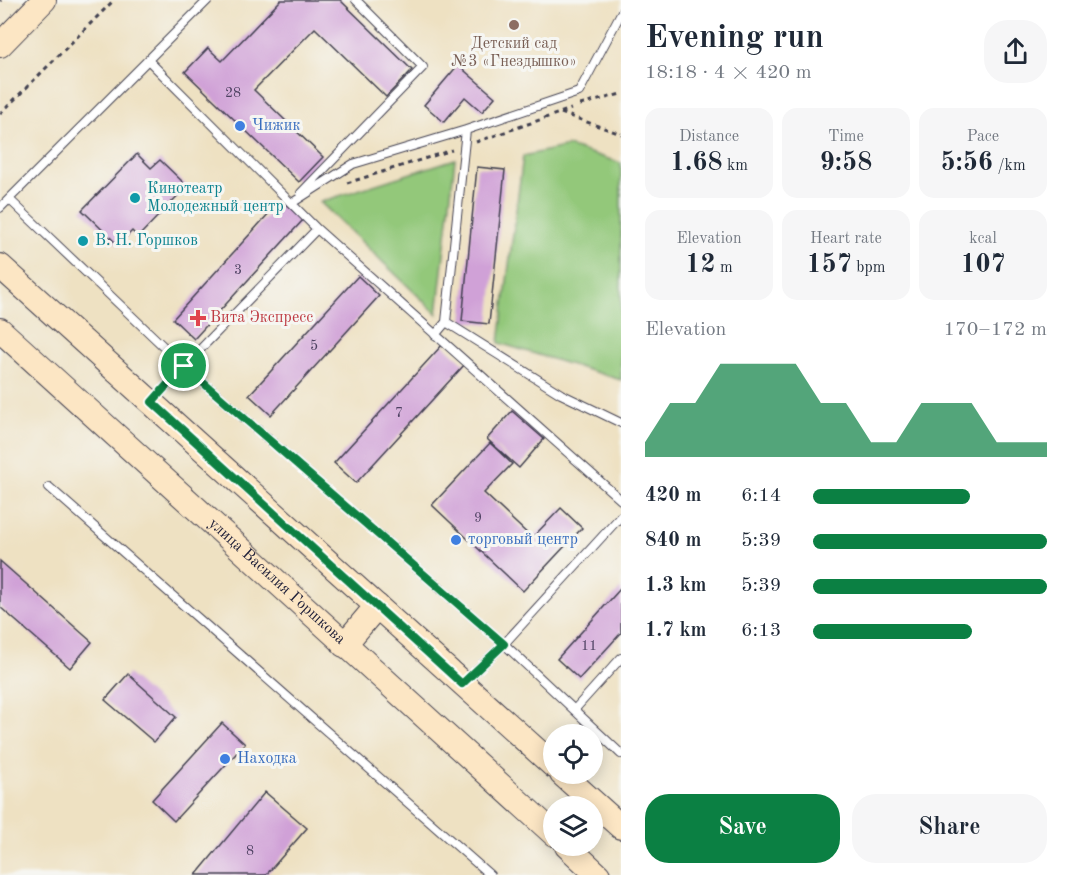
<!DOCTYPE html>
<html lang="en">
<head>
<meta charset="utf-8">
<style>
  :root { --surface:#fff; --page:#f6f6f7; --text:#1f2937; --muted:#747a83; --accent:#0b8043 }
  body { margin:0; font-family:"Old Standard TT",serif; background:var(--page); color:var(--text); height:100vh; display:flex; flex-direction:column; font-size:22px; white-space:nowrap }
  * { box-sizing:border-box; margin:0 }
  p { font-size:20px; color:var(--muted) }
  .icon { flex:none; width:33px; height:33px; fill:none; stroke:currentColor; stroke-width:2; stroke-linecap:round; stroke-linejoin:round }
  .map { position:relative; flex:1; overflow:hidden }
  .drawer { display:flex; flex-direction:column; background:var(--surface); width:450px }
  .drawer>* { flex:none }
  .fabs { position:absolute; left:543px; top:724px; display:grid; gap:12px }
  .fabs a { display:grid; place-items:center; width:60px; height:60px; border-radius:50%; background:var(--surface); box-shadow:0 3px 15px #0003; font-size:30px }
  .pin { position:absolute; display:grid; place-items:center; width:51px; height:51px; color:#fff; margin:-26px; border:3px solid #fff; border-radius:50%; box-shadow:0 2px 6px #0007 }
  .round { display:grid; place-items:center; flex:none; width:63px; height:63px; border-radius:24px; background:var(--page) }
  .head { display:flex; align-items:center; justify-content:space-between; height:102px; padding:0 24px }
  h1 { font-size:33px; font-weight:700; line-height:45px }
  .figures { display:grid; grid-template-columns:repeat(3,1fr); gap:9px; height:102px; padding:6px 24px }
  .figures div { display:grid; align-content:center; border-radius:15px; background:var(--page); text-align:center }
  .figures b { font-size:26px; font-weight:700 }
  .figures small { font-size:16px; font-weight:400 }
  .figures p { font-size:16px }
  .chart { height:168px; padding:12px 24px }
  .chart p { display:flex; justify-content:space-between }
  .chart svg { width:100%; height:108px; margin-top:6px; fill:var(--accent); opacity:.7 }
  .primary-button { display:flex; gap:12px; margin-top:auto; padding:12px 24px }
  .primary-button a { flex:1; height:69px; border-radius:24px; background:var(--accent); color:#fff; font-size:24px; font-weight:700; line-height:69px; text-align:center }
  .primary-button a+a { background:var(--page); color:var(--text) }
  ul { padding:0 24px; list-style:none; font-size:20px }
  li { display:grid; grid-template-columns:96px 72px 1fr; align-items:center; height:45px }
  li i { height:15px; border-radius:8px; background:var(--accent) }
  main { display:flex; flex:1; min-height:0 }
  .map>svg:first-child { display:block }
  .green { fill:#93c87a; stroke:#5a755a; stroke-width:1.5 }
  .building { fill:#d0a1d7 }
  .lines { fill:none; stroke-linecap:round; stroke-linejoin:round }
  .lane-casing { stroke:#413f4f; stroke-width:10 }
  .secondary-casing { stroke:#413f4f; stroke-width:26 }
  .path { stroke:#413f4f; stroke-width:3; stroke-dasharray:4.5 4.5; stroke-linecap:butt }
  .lane { stroke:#fff; stroke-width:8 }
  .secondary { stroke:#fce6c4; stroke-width:24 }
  .route-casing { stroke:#fff; stroke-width:12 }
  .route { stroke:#0b8043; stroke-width:8 }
  .education-dot { fill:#8d6e63; stroke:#f6f6f2; stroke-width:2 }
  .shop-dot { fill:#3f7fe0; stroke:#f6f6f2; stroke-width:2 }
  .culture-dot { fill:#0f9aa8; stroke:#f6f6f2; stroke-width:2 }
  .health-dot { fill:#e0444e; stroke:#f6f6f2; stroke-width:2 }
  .labels { text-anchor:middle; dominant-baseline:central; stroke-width:6; stroke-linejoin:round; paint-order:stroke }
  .number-label { font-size:14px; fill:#4e4262 }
  .education-label { font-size:16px; fill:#785e54; stroke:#f6f6f2 }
  .shop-label { font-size:16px; fill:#366cbe; stroke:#f6f6f2; text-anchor:start }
  .culture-label { font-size:16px; fill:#0d838f; stroke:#f6f6f2; text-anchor:start }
  .health-label { font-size:16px; fill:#be3a42; stroke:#f6f6f2; text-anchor:start }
  .street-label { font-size:16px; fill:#22223b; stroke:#f6f6f2 }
</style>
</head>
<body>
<main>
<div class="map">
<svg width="621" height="875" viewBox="0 0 621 875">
  <rect width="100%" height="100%" fill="#f6f6f2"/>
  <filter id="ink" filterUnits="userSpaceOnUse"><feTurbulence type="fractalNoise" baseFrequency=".0167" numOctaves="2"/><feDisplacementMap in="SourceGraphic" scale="12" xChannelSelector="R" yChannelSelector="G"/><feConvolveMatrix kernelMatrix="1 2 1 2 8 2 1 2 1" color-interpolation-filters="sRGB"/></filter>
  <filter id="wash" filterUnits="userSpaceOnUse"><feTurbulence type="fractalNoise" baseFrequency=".008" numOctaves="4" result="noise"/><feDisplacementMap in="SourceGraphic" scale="24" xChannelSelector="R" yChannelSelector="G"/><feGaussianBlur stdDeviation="1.35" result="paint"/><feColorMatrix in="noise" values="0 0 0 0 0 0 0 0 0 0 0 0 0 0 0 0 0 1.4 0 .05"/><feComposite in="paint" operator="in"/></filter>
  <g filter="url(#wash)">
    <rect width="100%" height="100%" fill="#eee1c2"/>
    <!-- green -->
    <path class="green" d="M568 146 621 163V380L499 343 523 156Z
      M455 159 437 314 320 202Z"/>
    <g id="blocks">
      <!-- building -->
      <path class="building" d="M281 0H340L412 70 386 97 315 28 254 90 323 157 299 182 185 72 208 48 222 61Z
        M458 65 495 97 482 112 465 97 444 122 424 105Z
        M137 154 151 168 160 160 187 186 138 237 132 231 118 245 82 210Z
        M477 167 505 170 489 324 462 321Z
        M281 200 303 220 194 339 173 319Z
        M358 276 379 296 271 415 249 395Z
        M443 344 465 364 356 483 334 463Z
        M512 411 544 439 519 468 487 439Z
        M490 443 512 464 484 493 532 538 561 508 582 528 523 591 432 505Z
        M0 561 92 642 70 668 0 607Z
        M621 588V633L579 679 557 659Z
        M128 674 176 717 154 742 105 700Z
        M222 723 245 744 174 821 152 800Z
        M265 792 307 828 266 875H196Z"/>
    </g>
  </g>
  <g filter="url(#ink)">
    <use href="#blocks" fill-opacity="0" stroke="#413f4f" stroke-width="1.5"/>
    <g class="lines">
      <!-- lane casing -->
      <g class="lane-casing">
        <path id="lane" d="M148 60 317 229
          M466 130 579 92 621 13
          M301 193 423 67 356 0
          M9 199 184 366 317 229 621 500
          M292 203 353 164 466 130 446 322 435 335
          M0 208 208 0
          M446 322 561 394 621 423
          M154 400 184 366 504 644 621 754
          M49 487 490 875
          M465 681 504 644 621 516
          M575 709 621 658"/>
      </g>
      <!-- secondary casing -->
      <g class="secondary-casing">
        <g id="secondary">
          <path d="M0 45 44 0"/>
          <path d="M0 266 554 766"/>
          <path id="s1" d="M0 330 554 834"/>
          <path d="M344 645 377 606"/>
          <path d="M562 774 621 827"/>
          <path d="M567 846 598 875"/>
        </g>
      </g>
      <!-- path -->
      <path class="path" d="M0 1 1 0
        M580 105 621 94
        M561 113 621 134
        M0 114 114 0
        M476 142 571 109
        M347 183 452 150"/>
      <!-- lane -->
      <use href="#lane" class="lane"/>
      <!-- secondary -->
      <use href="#secondary" class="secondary"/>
    </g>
  </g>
  <g class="lines" filter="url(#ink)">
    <!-- route casing -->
    <g class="route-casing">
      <path id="route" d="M184 366 504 644 462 684 152 402Z"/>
    </g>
    <!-- route -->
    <use href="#route" class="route"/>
  </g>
  <!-- markers -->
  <circle class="education-dot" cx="514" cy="25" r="6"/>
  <g class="shop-dot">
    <circle cx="240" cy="126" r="6"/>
    <circle cx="456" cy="540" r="6"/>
    <circle cx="225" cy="759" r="6"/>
  </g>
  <g class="culture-dot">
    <circle cx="135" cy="198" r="6"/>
    <circle cx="83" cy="241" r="6"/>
  </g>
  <path class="health-dot" d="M195 309h6v6h6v6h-6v6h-6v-6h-6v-6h6z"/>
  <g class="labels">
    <!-- number labels -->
    <g class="number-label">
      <text x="233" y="93">28</text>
      <text x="238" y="270">3</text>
      <text x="314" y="346">5</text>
      <text x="399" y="413">7</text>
      <text x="478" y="518">9</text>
      <text x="589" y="646">11</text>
      <text x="250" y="851">8</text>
    </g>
    <!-- education labels -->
    <g class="education-label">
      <text x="514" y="44">Детский сад<tspan x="514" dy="18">№3 «Гнездышко»</tspan></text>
    </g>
    <!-- shop labels -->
    <g class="shop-label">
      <text x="252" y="126">Чижик</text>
      <text x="468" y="540">торговый центр</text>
      <text x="237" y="759">Находка</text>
    </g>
    <!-- culture labels -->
    <g class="culture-label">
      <text x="147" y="189">Кинотеатр<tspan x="147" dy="18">Молодежный центр</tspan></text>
      <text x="95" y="241">В. Н. Горшков</text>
    </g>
    <!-- health labels -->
    <g class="health-label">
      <text x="210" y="318">Вита Экспресс</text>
    </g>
    <!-- street labels -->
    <g class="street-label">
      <text stroke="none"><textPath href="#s1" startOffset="374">улица Василия Горшкова</textPath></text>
    </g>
  </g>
</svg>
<div class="fabs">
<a><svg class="icon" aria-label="locate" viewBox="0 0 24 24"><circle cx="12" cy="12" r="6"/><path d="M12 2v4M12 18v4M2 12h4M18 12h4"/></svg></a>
<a><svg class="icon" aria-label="layers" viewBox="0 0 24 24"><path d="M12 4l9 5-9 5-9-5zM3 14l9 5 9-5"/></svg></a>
</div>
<div class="pin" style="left:184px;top:366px;background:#1e9e55"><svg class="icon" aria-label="arrive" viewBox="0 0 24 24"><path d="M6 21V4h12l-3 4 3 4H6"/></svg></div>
</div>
<section class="drawer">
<div class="head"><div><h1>Evening run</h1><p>18:18 · 4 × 420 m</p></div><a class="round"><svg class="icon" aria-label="share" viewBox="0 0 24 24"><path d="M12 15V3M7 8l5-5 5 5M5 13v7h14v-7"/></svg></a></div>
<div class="figures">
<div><p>Distance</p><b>1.68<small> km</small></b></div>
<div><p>Time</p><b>9:58</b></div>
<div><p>Pace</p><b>5:56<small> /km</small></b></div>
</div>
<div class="figures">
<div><p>Elevation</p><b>12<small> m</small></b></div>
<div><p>Heart rate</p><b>157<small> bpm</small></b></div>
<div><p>kcal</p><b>107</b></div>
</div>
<div class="chart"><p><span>Elevation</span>170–172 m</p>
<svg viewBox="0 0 160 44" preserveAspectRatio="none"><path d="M0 44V38L10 22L20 22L30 6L40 6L50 6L60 6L70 22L80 22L90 38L100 38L110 22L120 22L130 22L140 38L150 38L160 38V44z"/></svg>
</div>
<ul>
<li><b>420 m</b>6:14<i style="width:67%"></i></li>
<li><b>840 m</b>5:39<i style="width:100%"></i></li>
<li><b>1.3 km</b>5:39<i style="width:100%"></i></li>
<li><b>1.7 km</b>6:13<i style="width:68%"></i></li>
</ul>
<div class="primary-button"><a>Save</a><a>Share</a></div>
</section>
</main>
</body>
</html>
